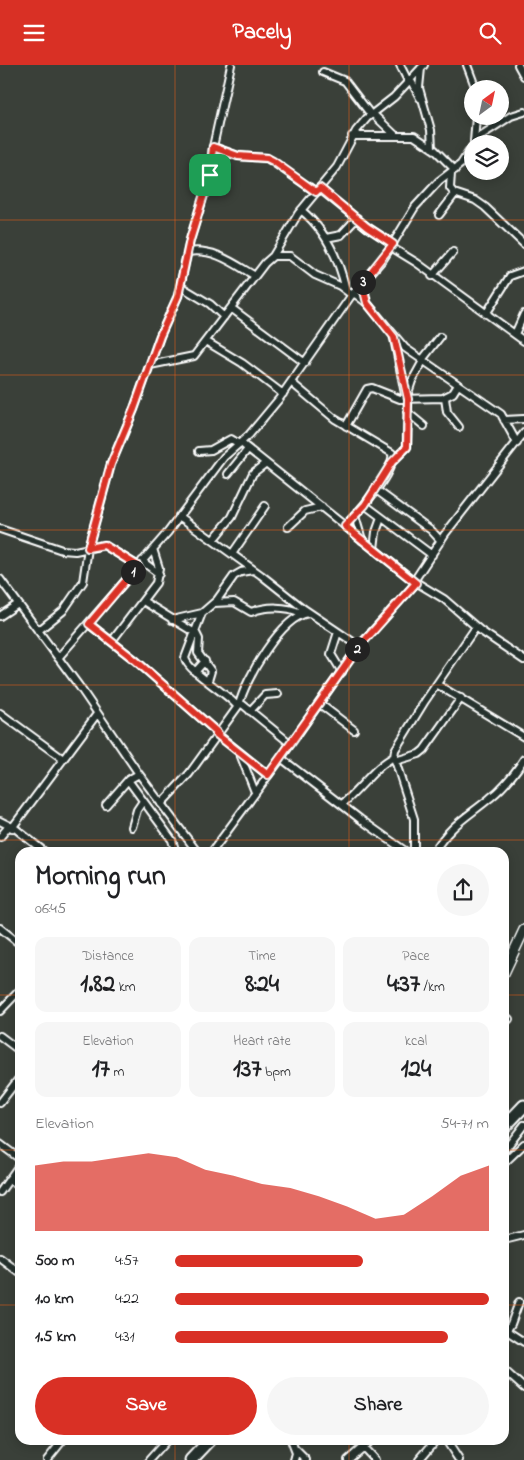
<!DOCTYPE html>
<html lang="en">
<head>
<meta charset="utf-8">
<style>
  :root { --surface:#fff; --page:#f6f6f6; --text:#202124; --muted:#757577; --accent:#d93025 }
  body { margin:0; font-family:"Indie Flower",sans-serif; background:var(--page); color:var(--text); height:100vh; display:flex; flex-direction:column; font-size:19px; white-space:nowrap }
  * { box-sizing:border-box; margin:0 }
  p { font-size:16px; color:var(--muted) }
  .icon { flex:none; width:28px; height:28px; fill:none; stroke:currentColor; stroke-width:2; stroke-linecap:round; stroke-linejoin:round }
  .map { position:relative; flex:1; overflow:hidden }
  .side { position:absolute; left:15px; top:782px; width:494px; height:598px; display:flex; flex-direction:column; background:var(--surface); border-radius:15px; box-shadow:0 2px 12px #0003 }
  .side>* { flex:none }
  .needle { width:32px; rotate:33deg }
  .buttons { position:absolute; left:464px; top:15px; display:grid; gap:10px }
  .buttons a { display:grid; place-items:center; width:45px; height:45px; border-radius:50%; background:var(--surface); box-shadow:0 2px 12px #0003; font-size:25px }
  .pin { position:absolute; display:grid; place-items:center; width:42px; height:42px; color:#fff; margin:-21px; border-radius:10px; box-shadow:0 2px 8px #0006 }
  .km { position:absolute; width:25px; height:25px; margin:-12px; border-radius:50%; background:#222; color:#fff; font-size:14px; line-height:25px; text-align:center }
  .round { display:grid; place-items:center; flex:none; width:52px; height:52px; border-radius:26px; background:var(--page) }
  .overview { display:flex; align-items:center; justify-content:space-between; height:85px; padding:0 20px }
  h1 { font-size:28px; font-weight:700; line-height:38px }
  .stats { display:grid; grid-template-columns:repeat(3,1fr); gap:8px; height:85px; padding:5px 20px }
  .stats div { display:grid; align-content:center; border-radius:12px; background:var(--page); text-align:center }
  .stats b { font-size:25px; font-weight:700 }
  .stats small { font-size:14px; font-weight:400 }
  .stats p { font-size:14px }
  .chart { height:140px; padding:10px 20px }
  .chart p { display:flex; justify-content:space-between }
  .chart svg { width:100%; height:90px; margin-top:5px; fill:var(--accent); opacity:.7 }
  .cta { display:flex; gap:10px; margin-top:auto; padding:10px 20px }
  .cta a { flex:1; height:58px; border-radius:30px; background:var(--accent); color:#fff; font-size:20px; font-weight:700; line-height:58px; text-align:center }
  .cta a+a { background:var(--page); color:var(--text) }
  ul { padding:0 20px; list-style:none; font-size:16px }
  li { display:grid; grid-template-columns:80px 60px 1fr; align-items:center; height:38px }
  li i { height:12px; border-radius:6px; background:var(--accent) }
  header { display:flex; justify-content:space-between; align-items:center; height:65px; padding:0 20px; background:var(--accent); color:#fff; font-size:22px; font-weight:700 }
  .map>svg:first-child { display:block }
  .lines { fill:none; stroke-linecap:round; stroke-linejoin:round }
  .street-casing { stroke:#fff; stroke-width:10 }
  .secondary-casing { stroke:#fff; stroke-width:12 }
  .highway-casing { stroke:#fff; stroke-width:15 }
  .street { stroke:#26332d; stroke-width:6 }
  .secondary { stroke:#26332d; stroke-width:9 }
  .highway { stroke:#26332d; stroke-width:11 }
  .route-casing { stroke:#fff; stroke-width:10 }
  .route { stroke:#d93025; stroke-width:6 }
  .grid { fill:none; stroke:#e96118; stroke-width:1; stroke-opacity:0.55 }
</style>
</head>
<body>
<header><svg class="icon" aria-label="menu" viewBox="0 0 24 24"><path d="M4 6h16M4 12h16M4 18h16"/></svg>Pacely<svg class="icon" aria-label="search" viewBox="0 0 24 24"><circle cx="10" cy="10" r="6"/><path d="M15 15l6 6"/></svg></header>
<div class="map">
<svg width="524" height="1395" viewBox="0 0 524 1395">
  <rect width="100%" height="100%" fill="#3a4039"/>
  <filter id="ink" filterUnits="userSpaceOnUse"><feTurbulence type="fractalNoise" baseFrequency=".02" numOctaves="2"/><feDisplacementMap in="SourceGraphic" scale="10" xChannelSelector="R" yChannelSelector="G"/><feConvolveMatrix kernelMatrix="1 2 1 2 8 2 1 2 1" color-interpolation-filters="sRGB"/></filter>
  <g filter="url(#ink)">
    <g class="lines">
      <!-- street casing -->
      <g class="street-casing">
        <path id="street" d="M400 0 408 16
          M467 0 476 24
          M518 0 524 11
          M421 3 419 23 431 65 432 83
          M323 7 345 16 371 50
          M410 14 420 33
          M373 49 395 70
          M352 71H414L435 85 455 105
          M474 75 511 51 524 47
          M474 77 476 51
          M213 82 238 91 267 93 316 127
          M451 108 450 123 454 128 475 135 485 142 524 179
          M319 123 367 162 393 179
          M301 145C326 165 339 195 346 225
          M439 150 455 129
          M326 173 341 170 357 153
          M391 182 417 198 524 276
          M188 187C214 183 233 198 255 211
          M273 191 298 149 337 102 356 66 367 53 394 32 424 0
          M432 211 453 187
          M363 218 367 238
          M180 221 210 239 224 252
          M354 228 367 238 405 283 501 349 517 378
          M231 243 305 298
          M486 249 510 211 524 206
          M515 269 524 249
          M394 273 406 334
          M207 277 242 298 283 329
          M422 295 440 272
          M150 300 194 291 265 198 273 191H290L315 210 340 221 352 230
          M292 318 335 354 392 388C396 408 358 447 345 461
          M407 331 412 316 423 296
          M445 333 447 347 459 362
          M407 347 424 361
          M504 355 524 354
          M346 361 367 324 372 323 400 334 443 333 453 328 458 320
          M241 378 414 516 444 534 481 566 524 595
          M199 386 211 385 231 374 239 379
          M392 397 407 382 408 334
          M228 409 248 384
          M375 424 431 465 441 476
          M365 440 432 490
          M179 451 261 510 304 544 359 581
          M355 451 362 475
          M288 462 305 446 322 442
          M0 464 62 485 75 486 104 480 138 501
          M213 475 232 452 253 408 266 398
          M374 484 376 467 381 453
          M232 489 265 441
          M142 496 159 509
          M0 514 79 621 139 709 198 788
          M414 516 445 469 524 368
          M143 536 195 568
          M214 538 234 537 251 547C267 541 286 541 301 548
          M0 551 18 539
          M172 555 202 548
          M89 559 135 595 218 668
          M38 566 63 546 83 517 88 483 111 399 134 344 160 271 178 231 190 175 210 110 213 82 231 0
          M195 566 199 574 198 588 211 606 208 616
          M338 567 331 589 342 607
          M112 576 156 518 159 503 153 484
          M58 593 168 467 224 392 249 370 279 334 351 231 384 193 415 142 439 116 461 99 472 82
          M195 607 205 596
          M438 620 524 672
          M320 639 354 665
          M239 640C245 615 281 551 309 548
          M237 641C226 627 188 607 185 593L202 548 217 535 234 511 241 507 253 505
          M250 646 265 630 278 629
          M0 648 63 694
          M217 669 268 710
          M240 689 255 727
          M281 693 360 754 408 788
          M395 696 419 689 424 685 461 633
          M128 715 172 775 176 788
          M161 739 189 709 239 640 242 639 291 679
          M342 739C359 726 375 701 394 692
          M106 740 128 715 139 709
          M0 756 16 764 46 788
          M132 762 137 745 143 736
          M12 763 97 649
          M0 772 9 761
          M211 788 279 696 359 581 416 518
          M414 788V754L394 692 395 685 425 636 476 562
          M433 788C451 759 466 753 490 733 503 723 515 708 524 694
          M0 863 20 879
          M0 946 20 925
          M504 958 509 954
          M0 971 20 986
          M0 1038 20 1012
          M0 1079 20 1094
          M504 1086 524 1060
          M504 1098 524 1079
          M9 1114 20 1122
          M0 1127 20 1099
          M504 1175 524 1170
          M0 1193 20 1208
          M507 1266 524 1277
          M504 1269 511 1259 519 1237
          M504 1305 524 1323
          M291 1375 296 1388 294 1395
          M446 1375 459 1395
          M363 1382 375 1395
          M296 1385 306 1395
          M47 1395 63 1375
          M149 1395 167 1375
          M348 1395 371 1375
          M419 1395 436 1375"/>
      </g>
      <!-- secondary casing -->
      <g class="secondary-casing">
        <path id="secondary" d="M504 908 524 865"/>
      </g>
      <!-- highway casing -->
      <g class="highway-casing">
        <path id="highway" d="M504 1062 524 1041
          M191 1395 210 1375"/>
      </g>
      <!-- street -->
      <use href="#street" class="street"/>
      <!-- secondary -->
      <use href="#secondary" class="secondary"/>
      <!-- highway -->
      <use href="#highway" class="highway"/>
    </g>
  </g>
  <g class="lines" filter="url(#ink)">
    <!-- route casing -->
    <g class="route-casing">
      <path id="route" d="M213 82 238 91 267 93 273 96 316 127 320 123 367 162 393 179 362 218 367 238 394 272 408 334 407 382 392 397 365 440 345 461 416 518 359 582 268 710 216 669 218 668 135 595 89 559 138 501 104 480 88 483 111 399 134 344 160 271 178 231 190 175 210 110Z"/>
    </g>
    <!-- route -->
    <use href="#route" class="route"/>
  </g>
  <!-- grid -->
  <path class="grid" d="M175 0V788M349 0V788M0 155H524M0 310H524M0 465H524M0 620H524M0 775H524M0 930H20M504 930H524M0 1085H20M504 1085H524M0 1240H20M504 1240H524M175 1375V1395M349 1375V1395"/>
</svg>
<div class="buttons">
<a><svg class="needle" viewBox="-14 -14 28 28"><path d="M0-13l5 13h-10z" fill="#e53935"/><path d="M0 13l5-13h-10z" fill="#757577"/></svg></a>
<a><svg class="icon" aria-label="layers" viewBox="0 0 24 24"><path d="M12 4l9 5-9 5-9-5zM3 14l9 5 9-5"/></svg></a>
</div>
<div class="pin" style="left:210px;top:110px;background:#1e9e55"><svg class="icon" aria-label="arrive" viewBox="0 0 24 24"><path d="M6 21V4h12l-3 4 3 4H6"/></svg></div>
<b class="km" style="left:133px;top:507px">1</b>
<b class="km" style="left:357px;top:584px">2</b>
<b class="km" style="left:363px;top:217px">3</b>
<section class="side">
<div class="overview"><div><h1>Morning run</h1><p>06:45</p></div><a class="round"><svg class="icon" aria-label="share" viewBox="0 0 24 24"><path d="M12 15V3M7 8l5-5 5 5M5 13v7h14v-7"/></svg></a></div>
<div class="stats">
<div><p>Distance</p><b>1.82<small> km</small></b></div>
<div><p>Time</p><b>8:24</b></div>
<div><p>Pace</p><b>4:37<small> /km</small></b></div>
</div>
<div class="stats">
<div><p>Elevation</p><b>17<small> m</small></b></div>
<div><p>Heart rate</p><b>137<small> bpm</small></b></div>
<div><p>kcal</p><b>124</b></div>
</div>
<div class="chart"><p><span>Elevation</span>54–71 m</p>
<svg viewBox="0 0 160 44" preserveAspectRatio="none"><path d="M0 44V12L10 10L20 10L30 8L40 6L50 8L60 14L70 17L80 21L90 23L100 27L110 32L120 38L130 36L140 27L150 17L160 12V44z"/></svg>
</div>
<ul>
<li><b>500 m</b>4:57<i style="width:60%"></i></li>
<li><b>1.0 km</b>4:22<i style="width:100%"></i></li>
<li><b>1.5 km</b>4:31<i style="width:87%"></i></li>
</ul>
<div class="cta"><a>Save</a><a>Share</a></div>
</section>
</div>
</body>
</html>
